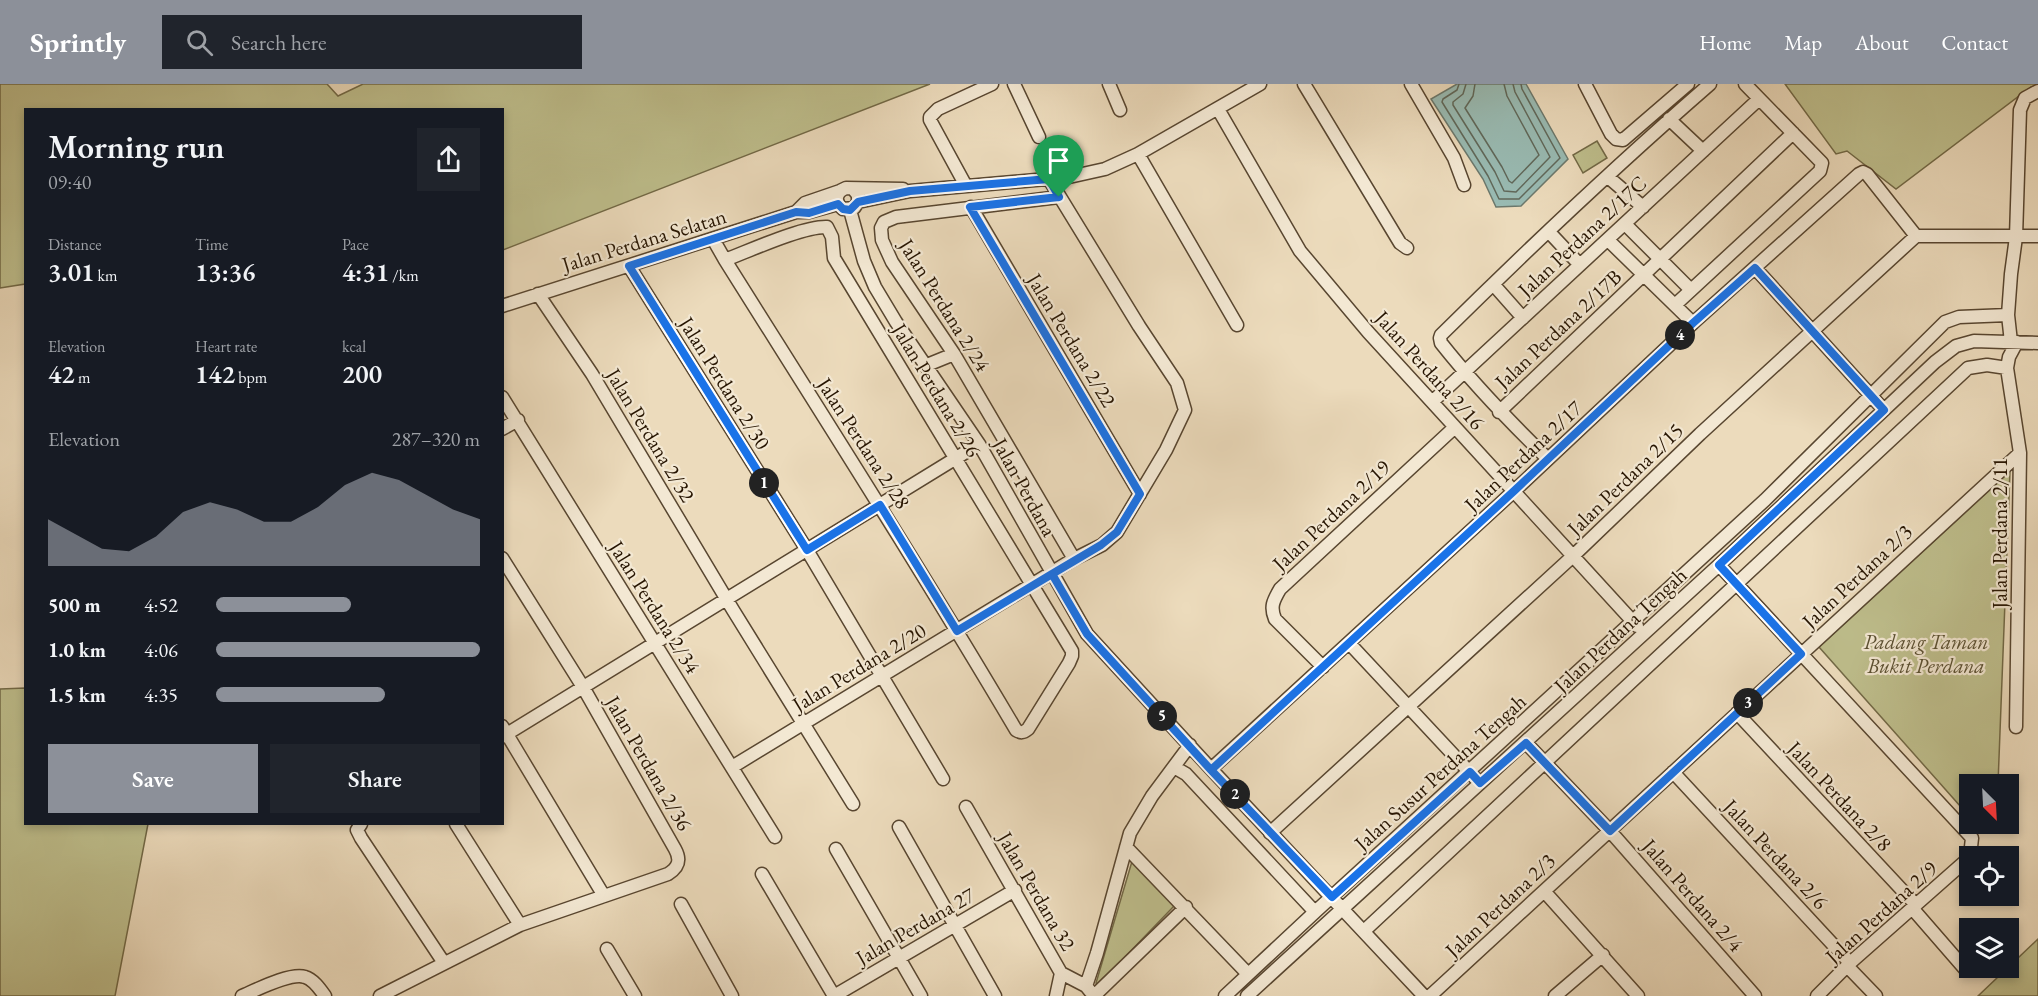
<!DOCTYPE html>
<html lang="en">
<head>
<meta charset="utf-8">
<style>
  :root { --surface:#171b24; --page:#20242c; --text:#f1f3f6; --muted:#9ea1a6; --accent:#8c9099 }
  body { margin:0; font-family:"EB Garamond",serif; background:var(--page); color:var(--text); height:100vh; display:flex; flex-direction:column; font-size:22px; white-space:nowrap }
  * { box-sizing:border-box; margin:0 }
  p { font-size:20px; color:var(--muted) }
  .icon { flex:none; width:33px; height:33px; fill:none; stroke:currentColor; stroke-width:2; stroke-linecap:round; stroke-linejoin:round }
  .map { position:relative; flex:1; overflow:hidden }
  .side { position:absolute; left:24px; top:24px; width:480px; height:717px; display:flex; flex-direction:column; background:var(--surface); border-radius:0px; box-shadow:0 3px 9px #0003 }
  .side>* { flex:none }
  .needle { width:39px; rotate:156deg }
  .buttons { position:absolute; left:1959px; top:690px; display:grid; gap:12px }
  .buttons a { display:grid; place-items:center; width:60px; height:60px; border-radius:0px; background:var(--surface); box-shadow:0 3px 9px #0003; font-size:30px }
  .pin { position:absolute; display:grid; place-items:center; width:51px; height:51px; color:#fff; margin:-62px -26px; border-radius:50% 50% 50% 0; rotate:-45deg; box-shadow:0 0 6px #0007 }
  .pin .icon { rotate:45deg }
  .km { position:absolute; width:30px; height:30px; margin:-15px; border-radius:50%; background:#222; color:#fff; font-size:16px; line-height:30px; text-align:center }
  .round { display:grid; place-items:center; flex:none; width:63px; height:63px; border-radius:0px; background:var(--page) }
  .head { display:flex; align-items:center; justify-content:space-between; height:102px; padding:0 24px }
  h1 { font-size:33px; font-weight:600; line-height:45px }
  .stats { display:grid; grid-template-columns:repeat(3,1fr); gap:9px; height:102px; padding:6px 24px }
  .stats div { display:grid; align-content:center }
  .stats b { font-size:26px; font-weight:600 }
  .stats small { font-size:16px; font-weight:400 }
  .stats p { font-size:16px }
  .chart { height:168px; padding:12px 24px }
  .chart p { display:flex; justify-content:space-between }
  .chart svg { width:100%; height:108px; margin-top:6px; fill:var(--accent); opacity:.7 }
  .button { display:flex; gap:12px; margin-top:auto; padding:12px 24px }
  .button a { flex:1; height:69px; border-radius:0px; background:var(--accent); color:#fff; font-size:24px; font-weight:600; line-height:69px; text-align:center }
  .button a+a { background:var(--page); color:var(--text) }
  ul { padding:0 24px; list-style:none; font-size:20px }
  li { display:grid; grid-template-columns:96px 72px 1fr; align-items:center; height:45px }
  li i { height:15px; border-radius:8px; background:var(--accent) }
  header { display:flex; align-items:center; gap:36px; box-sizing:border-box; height:84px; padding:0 30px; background:var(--accent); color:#fff }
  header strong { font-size:28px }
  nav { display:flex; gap:33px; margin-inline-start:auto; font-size:21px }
  .search { width:420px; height:54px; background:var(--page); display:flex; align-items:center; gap:15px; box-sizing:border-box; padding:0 21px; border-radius:0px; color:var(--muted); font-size:22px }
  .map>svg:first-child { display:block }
  .green { fill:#bebe8c; stroke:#726946; stroke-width:1.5 }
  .water { fill:#99bbb3; stroke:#6b786c; stroke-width:1.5 }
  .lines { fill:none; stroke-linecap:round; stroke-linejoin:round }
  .shore { stroke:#60685a; stroke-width:1.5 }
  .minor-casing { stroke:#584630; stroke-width:15 }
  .minor { stroke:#f3e8d3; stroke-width:12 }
  .route-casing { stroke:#fff; stroke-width:12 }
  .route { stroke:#1a73e8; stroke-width:8 }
  .labels { text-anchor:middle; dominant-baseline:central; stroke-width:4.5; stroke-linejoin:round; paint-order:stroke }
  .street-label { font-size:21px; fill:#261401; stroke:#f3e8d3 }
  .park-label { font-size:21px; font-style:italic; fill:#5b5032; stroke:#f3e8d3 }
</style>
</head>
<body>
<header>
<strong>Sprintly</strong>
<div class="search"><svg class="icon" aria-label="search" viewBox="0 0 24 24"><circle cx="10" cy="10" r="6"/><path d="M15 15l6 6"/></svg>Search here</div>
<nav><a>Home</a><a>Map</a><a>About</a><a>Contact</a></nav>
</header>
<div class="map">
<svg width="2038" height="912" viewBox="0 0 2038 912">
  <rect width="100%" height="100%" fill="#ecdbbc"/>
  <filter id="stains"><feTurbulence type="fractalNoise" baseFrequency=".00333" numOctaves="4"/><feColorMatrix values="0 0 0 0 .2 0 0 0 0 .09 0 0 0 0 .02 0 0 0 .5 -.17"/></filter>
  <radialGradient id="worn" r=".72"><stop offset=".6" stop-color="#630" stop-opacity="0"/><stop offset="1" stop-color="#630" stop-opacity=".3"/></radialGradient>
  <!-- green -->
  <path class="green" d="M0 0H327L338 12 363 0H930L503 166 502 26H26L25 200 0 204Z
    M1785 0H2038V1L2031 3 1896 105 1847 67 1836 70Z
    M1597 57 1607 74 1583 89 1573 71Z
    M2010 387 1998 700H1970L1969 732 1819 563Z
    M25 604 26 740H148L115 912H0V605Z
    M1133 774 1175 821 1098 901 1096 899Z
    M2038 855V912H1978Z"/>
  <!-- water -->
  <path class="water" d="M1457 0H1526L1568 75 1521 122 1496 123 1483 95 1431 15Z"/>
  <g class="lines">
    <!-- shore -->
    <path class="shore" d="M1459 0 1457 6 1443 15 1442 18 1488 92 1499 115H1519L1560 74 1522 5 1521 0
      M1466 0 1463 10 1453 18V21L1495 88 1504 107 1516 108 1550 73 1515 8 1513 0
      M1475 0 1473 12 1465 24 1502 83 1509 97 1512 99 1539 71 1507 12 1504 0"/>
    <!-- minor casing -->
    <g class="minor-casing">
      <path id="minor" d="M1014 0 1039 53
        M1109 0 1120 26
        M1304 0 1400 159 1407 164
        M1411 0 1454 74 1464 101
        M1585 0 1611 50 1616 55 1623 56 1688 0
        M1218 25 1300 167 1368 248 1637 542
        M1669 35 1703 67
        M1138 70 1237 241
        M1608 93 1643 123
        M966 102 930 36V33L938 25 992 0
        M853 105 858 111V118L854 124 843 125C834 118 835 108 846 104L903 105
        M1059 113 896 133 884 138 881 144 882 156 892 178 954 270 1074 475
        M858 118 910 107 1069 93 1105 85 1138 70 1260 0
        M971 123 1140 410
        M850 126 864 177 875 203 896 238 979 360 1087 550 1211 685 1424 912
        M796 128 805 119 840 107
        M1625 140 1691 206
        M1549 148 1580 181
        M713 155 725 176C823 332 922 487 1016 646 1021 649 1023 649 1028 645L1069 579 1072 572V567L834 174 832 153 827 143C803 142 749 167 725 176
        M1608 156 1693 239
        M629 182 807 466 943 695
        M1755 184 1884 326
        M1493 200 1523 234
        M538 210 592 290 733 526 853 720
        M1675 221 1820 87 1822 79 1745 0
        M502 222 796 128H809L838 120
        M2011 258 2008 231 2011 190 2016 153 2020 26 2025 14 2038 7
        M927 281 954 270
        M502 313 775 753
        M1432 318 1759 15
        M1499 328 1793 49
        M502 345 518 336
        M1548 375C1509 337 1475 302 1441 259L1440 254 1441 251C1528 165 1618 80 1710 0
        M1719 481 1972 754 1970 772
        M1349 559 1475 694
        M1323 583 1275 535C1270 523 1273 517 1280 505L1455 343
        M1737 629 1916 821
        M502 642 604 812
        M2016 643 2020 369 2007 284 2009 273 2017 258
        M502 653 979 360
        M1526 659 1610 747 1755 912
        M732 683 1074 475 1102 461 1117 448 1166 366 1185 326 1177 299 1139 242 1049 95
        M1174 683 1186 690 1315 828 1225 912
        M1211 685 1514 407 1693 239 1859 90 1863 88 1867 90 1916 152
        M1673 688 1850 879
        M966 723 1061 889 1056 912
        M361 740 357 746 361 754 444 879
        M456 740 520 841
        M899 743 995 912
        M1270 749 1573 472 1700 350 1916 152H2038
        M1126 763 1248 890
        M836 765 921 912
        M762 790 834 912
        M1544 807 1638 912
        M681 820 732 912
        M1912 824 1965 885
        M1315 828 1765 416 1945 238 1959 233 2008 231
        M1364 847 1968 284 1987 281 2007 284
        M607 865 635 912
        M1848 883 1876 912
        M1061 889 1086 902 1090 907
        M1086 902 1097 869 1130 749 1152 712 1190 661
        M242 912C256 906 291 888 305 893 313 895 320 905 325 912
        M380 912 520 841 668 790C679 783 681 776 675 765L583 603 502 474
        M834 912 1015 806
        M1094 912 1186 823
        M1247 912 1719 481 1935 278 1956 262 1974 257 2038 259
        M1430 912 2020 369
        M1555 912 1603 871
        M1817 912 1850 879 1970 773"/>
    </g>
    <!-- minor -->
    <use href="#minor" class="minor"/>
  </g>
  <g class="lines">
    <!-- route casing -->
    <g class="route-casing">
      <path id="route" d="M1059 113 1049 95 910 107 858 118 850 126 843 125 838 120 809 129 796 128 629 182 807 466 880 421 957 547 1052 490 1087 550 1211 686 1332 813 1470 688 1480 699 1526 659 1610 747 1801 570 1719 481 1884 326 1755 184 1693 239 1514 407 1211 686 1087 550 1052 490 1101 461 1117 448 1140 410 970 123 1059 113"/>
    </g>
    <!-- route -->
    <use href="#route" class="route"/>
  </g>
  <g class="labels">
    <!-- street labels -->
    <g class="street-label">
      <text transform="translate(1582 152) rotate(-43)">Jalan Perdana 2/17C</text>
      <text transform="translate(644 156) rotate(-17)">Jalan Perdana Selatan</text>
      <text transform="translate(945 221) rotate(58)">Jalan Perdana 2/24</text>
      <text transform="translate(1558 245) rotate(-43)">Jalan Perdana 2/17B</text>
      <text transform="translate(1072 256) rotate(59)">Jalan Perdana 2/22</text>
      <text transform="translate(1430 286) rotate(48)">Jalan Perdana 2/16</text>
      <text transform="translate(725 299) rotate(58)">Jalan Perdana 2/30</text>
      <text transform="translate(937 306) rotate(59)">Jalan Perdana 2/26</text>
      <text transform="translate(651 351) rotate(59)">Jalan Perdana 2/32</text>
      <text transform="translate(864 359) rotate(57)">Jalan Perdana 2/28</text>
      <text transform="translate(1523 372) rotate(-43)">Jalan Perdana 2/17</text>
      <text transform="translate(1625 395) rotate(-44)">Jalan Perdana 2/15</text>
      <text transform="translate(1025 403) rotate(61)">Jalan Perdana</text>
      <text transform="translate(1331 431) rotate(-43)">Jalan Perdana 2/19</text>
      <text transform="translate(1999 449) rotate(-90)">Jalan Perdana 2/11</text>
      <text transform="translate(1857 492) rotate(-43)">Jalan Perdana 2/3</text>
      <text transform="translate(655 523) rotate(58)">Jalan Perdana 2/34</text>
      <text transform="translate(1620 546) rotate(-43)">Jalan Perdana Tengah</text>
      <text transform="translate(859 583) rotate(-31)">Jalan Perdana 2/20</text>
      <text transform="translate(649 679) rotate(60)">Jalan Perdana 2/36</text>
      <text transform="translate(1440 688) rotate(-42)">Jalan Susur Perdana Tengah</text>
      <text transform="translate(1840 712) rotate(47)">Jalan Perdana 2/8</text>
      <text transform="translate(1776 770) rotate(47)">Jalan Perdana 2/6</text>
      <text transform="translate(1037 807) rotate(60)">Jalan Perdana 32</text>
      <text transform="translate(1693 811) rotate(49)">Jalan Perdana 2/4</text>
      <text transform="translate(1500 821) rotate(-43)">Jalan Perdana 2/3</text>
      <text transform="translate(1881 828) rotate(-42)">Jalan Perdana 2/9</text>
      <text transform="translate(915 842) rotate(-30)">Jalan Perdana 27</text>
    </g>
    <!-- park labels -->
    <g class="park-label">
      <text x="1926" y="557">Padang Taman<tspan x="1926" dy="24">Bukit Perdana</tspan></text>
    </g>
  </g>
  <rect width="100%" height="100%" filter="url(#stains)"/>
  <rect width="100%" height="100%" fill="url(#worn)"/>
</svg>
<div class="buttons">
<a><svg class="needle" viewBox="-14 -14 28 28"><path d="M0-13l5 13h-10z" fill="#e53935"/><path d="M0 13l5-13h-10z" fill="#9ea1a6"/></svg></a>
<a><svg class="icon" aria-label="locate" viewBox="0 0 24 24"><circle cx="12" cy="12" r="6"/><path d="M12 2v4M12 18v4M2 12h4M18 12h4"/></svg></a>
<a><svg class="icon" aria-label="layers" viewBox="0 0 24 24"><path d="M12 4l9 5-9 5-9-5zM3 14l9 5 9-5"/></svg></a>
</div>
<div class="pin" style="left:1059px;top:113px;background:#1e9e55"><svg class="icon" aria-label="arrive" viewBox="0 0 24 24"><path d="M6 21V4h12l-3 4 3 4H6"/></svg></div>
<b class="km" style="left:764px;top:399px">1</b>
<b class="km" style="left:1235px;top:710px">2</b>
<b class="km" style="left:1748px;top:619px">3</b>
<b class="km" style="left:1680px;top:251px">4</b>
<b class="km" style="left:1162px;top:632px">5</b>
<section class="side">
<div class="head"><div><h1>Morning run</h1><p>09:40</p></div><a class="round"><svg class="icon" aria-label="share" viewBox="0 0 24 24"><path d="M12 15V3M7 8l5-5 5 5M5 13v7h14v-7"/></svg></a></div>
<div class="stats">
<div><p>Distance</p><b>3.01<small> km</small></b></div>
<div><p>Time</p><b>13:36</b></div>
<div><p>Pace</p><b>4:31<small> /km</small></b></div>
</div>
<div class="stats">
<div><p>Elevation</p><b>42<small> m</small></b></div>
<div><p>Heart rate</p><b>142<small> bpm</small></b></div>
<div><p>kcal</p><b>200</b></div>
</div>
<div class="chart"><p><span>Elevation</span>287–320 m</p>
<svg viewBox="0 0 160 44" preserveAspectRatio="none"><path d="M0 44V25L10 31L20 37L30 38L40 32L50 22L60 18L70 21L80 26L90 26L100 20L110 11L120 6L130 9L140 15L150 21L160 25V44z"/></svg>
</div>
<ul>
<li><b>500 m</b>4:52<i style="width:51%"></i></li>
<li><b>1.0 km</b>4:06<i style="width:100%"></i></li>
<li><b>1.5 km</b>4:35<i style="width:64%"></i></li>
</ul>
<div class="button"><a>Save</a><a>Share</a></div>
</section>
</div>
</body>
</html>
